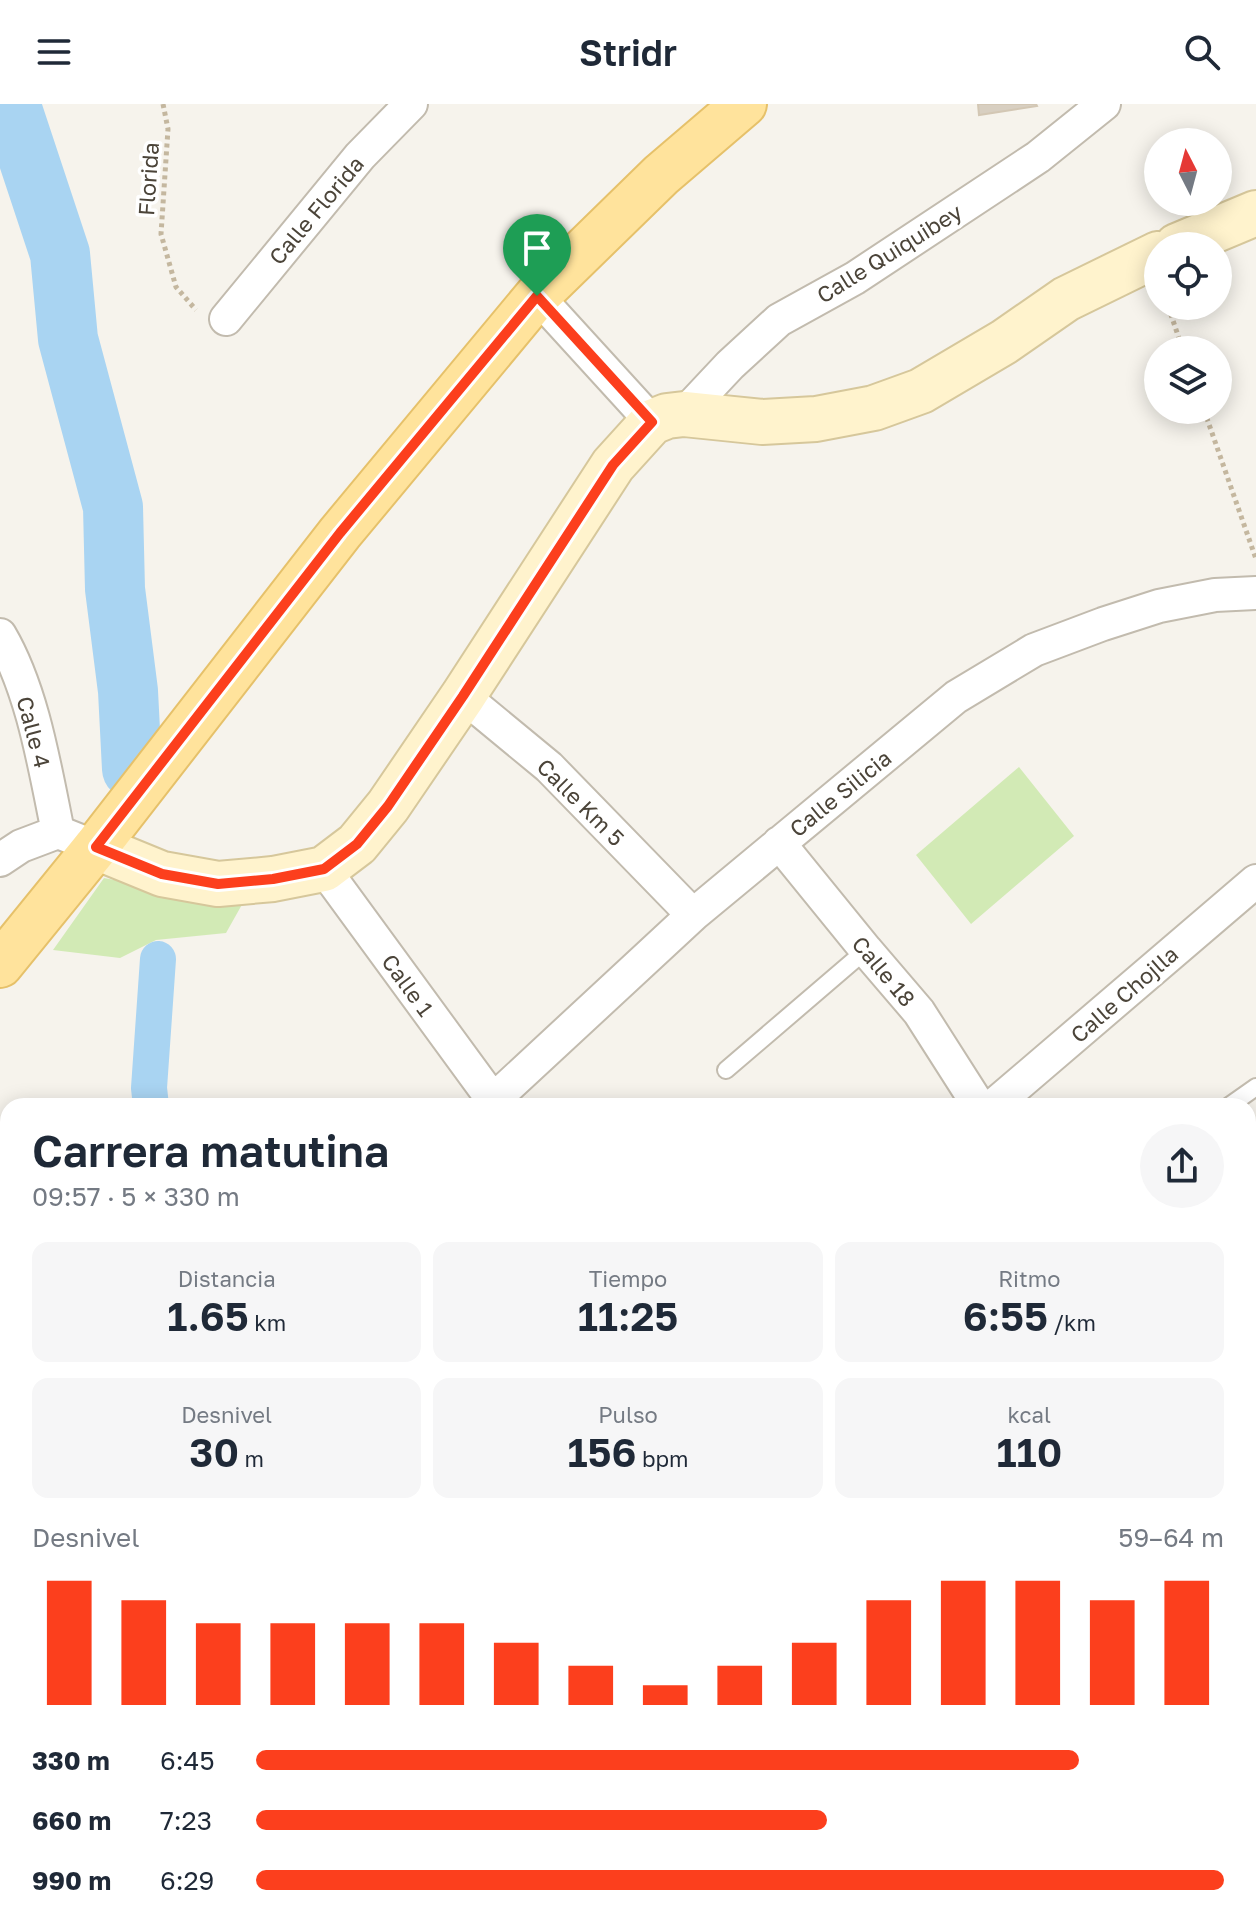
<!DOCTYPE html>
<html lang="es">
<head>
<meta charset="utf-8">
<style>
  :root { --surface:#fff; --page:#f6f6f7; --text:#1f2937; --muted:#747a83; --accent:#fc3f1d }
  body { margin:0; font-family:"Golos Text",sans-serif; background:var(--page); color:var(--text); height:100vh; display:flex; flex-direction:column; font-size:30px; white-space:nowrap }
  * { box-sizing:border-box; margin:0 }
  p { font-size:26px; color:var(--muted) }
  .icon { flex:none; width:44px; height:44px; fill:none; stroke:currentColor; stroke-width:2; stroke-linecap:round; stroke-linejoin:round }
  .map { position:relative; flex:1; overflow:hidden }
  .details { position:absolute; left:0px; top:994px; width:1256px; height:830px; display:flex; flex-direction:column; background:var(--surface); border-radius:24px 24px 0 0; box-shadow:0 4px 20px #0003 }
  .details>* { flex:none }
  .needle { width:52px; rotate:354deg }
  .controls { position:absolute; left:1144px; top:24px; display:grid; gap:16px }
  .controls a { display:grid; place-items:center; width:88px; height:88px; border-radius:50%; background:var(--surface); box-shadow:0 4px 20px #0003; font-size:40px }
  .pin { position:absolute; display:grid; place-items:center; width:68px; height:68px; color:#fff; margin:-82px -34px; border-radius:50% 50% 50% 0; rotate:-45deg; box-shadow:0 0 8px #0007 }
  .pin .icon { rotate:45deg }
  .round { display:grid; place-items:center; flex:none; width:84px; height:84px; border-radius:42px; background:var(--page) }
  .headline { display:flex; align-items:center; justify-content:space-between; height:136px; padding:0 32px }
  h1 { font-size:44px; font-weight:600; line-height:60px }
  .metrics { display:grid; grid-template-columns:repeat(3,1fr); gap:12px; height:136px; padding:8px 32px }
  .metrics div { display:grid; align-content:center; border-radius:16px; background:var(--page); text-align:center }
  .metrics b { font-size:40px; font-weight:600 }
  .metrics small { font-size:22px; font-weight:400 }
  .metrics p { font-size:22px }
  .chart { height:224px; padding:16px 32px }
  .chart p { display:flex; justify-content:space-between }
  .chart svg { width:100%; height:144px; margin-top:8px; stroke:var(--accent); stroke-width:6 }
  ul { padding:0 32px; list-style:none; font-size:26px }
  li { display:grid; grid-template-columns:128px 96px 1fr; align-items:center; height:60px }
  li i { height:20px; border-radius:10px; background:var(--accent) }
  header { display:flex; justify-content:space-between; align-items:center; height:104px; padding:0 32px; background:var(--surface); font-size:36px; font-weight:600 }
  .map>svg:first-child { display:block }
  .industrial { fill:#e6e2dd }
  .green { fill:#d2eab5 }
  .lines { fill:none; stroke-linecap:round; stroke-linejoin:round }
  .canal { stroke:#a9d4f2; stroke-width:36 }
  .river { stroke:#a9d4f2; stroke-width:60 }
  .building { fill:#d8cfc1; stroke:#d3c7b4; stroke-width:2 }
  .service-casing { stroke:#c2bbae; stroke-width:20 }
  .minor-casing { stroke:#c2bbae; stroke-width:36 }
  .secondary-casing { stroke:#d6c79b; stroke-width:48 }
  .primary-casing { stroke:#e6c16a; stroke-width:48 }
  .path { stroke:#c4b79f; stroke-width:5; stroke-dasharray:4 4; stroke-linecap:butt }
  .service { stroke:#fff; stroke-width:16 }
  .minor { stroke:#fff; stroke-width:32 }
  .secondary { stroke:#fff3cd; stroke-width:44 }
  .primary { stroke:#ffe39c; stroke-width:44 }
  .route-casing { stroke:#fff; stroke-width:16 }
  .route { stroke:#fc3f1d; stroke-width:10 }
  .labels { text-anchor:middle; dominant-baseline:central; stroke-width:7; stroke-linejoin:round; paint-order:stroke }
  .street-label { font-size:22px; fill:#4b4439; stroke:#fff }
</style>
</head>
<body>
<header><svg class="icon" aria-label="menu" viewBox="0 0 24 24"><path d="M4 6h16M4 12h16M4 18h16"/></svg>Stridr<svg class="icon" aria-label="search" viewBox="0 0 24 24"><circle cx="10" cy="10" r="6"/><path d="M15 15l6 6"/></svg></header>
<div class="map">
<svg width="1256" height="1823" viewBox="0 0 1256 1823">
  <rect width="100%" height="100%" fill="#f6f3ec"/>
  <!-- industrial -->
  <path class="industrial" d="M0 1405 8 1420V1575L0 1589Z"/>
  <!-- green -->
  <path class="green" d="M1019 663 1074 732 971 820 916 751Z
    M104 774 204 793 244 797 226 829 156 836 120 854 53 846Z
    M1256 1362V1437L1248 1442V1368Z"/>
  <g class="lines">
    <!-- canal -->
    <path class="canal" d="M151 1002 149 984 158 855
      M384 1816 391 1823"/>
    <!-- river -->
    <path class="river" d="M11 2 60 150 68 235 113 403 115 485 128 587 132 665
      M1248 1616 1256 1608
      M1051 1823 1057 1816"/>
  </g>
  <!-- building -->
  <path class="building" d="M978 0H1036L1037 2 979 11Z"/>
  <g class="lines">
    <!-- service casing -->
    <g class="service-casing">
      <path id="service" d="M726 966 866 846
        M1229 1002 1256 983"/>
    </g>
    <!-- minor casing -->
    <g class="minor-casing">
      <path id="minor" d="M537 192 652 318
        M226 215 360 52 411 0
        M684 310 730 261 779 216 855 174 1038 53 1104 0
        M0 531C33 587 45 665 58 728
        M463 592 549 663 693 811
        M779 739 866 846 919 908 979 1002
        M0 756 21 742 58 728 78 736
        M324 765 493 996
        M487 1002 693 811 956 593 1034 546 1103 520 1159 502 1215 491 1256 489
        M993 1002 1256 777
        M1248 1160 1256 1158
        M0 1682 8 1666
        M293 1816 300 1823
        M242 1823 246 1816"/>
    </g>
    <!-- secondary casing -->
    <g class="secondary-casing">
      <path id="secondary" d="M1177 142 1256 109
        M96 743 162 770 218 780 273 775 324 765 357 740 388 702 463 592 613 361 652 318 667 312 684 310 762 318 816 315 874 304 921 287 1004 238 1066 195 1158 150
        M1248 1334 1256 1328
        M532 1823 540 1816"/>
    </g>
    <!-- primary casing -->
    <g class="primary-casing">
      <path id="primary" d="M0 861 96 743 340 429 537 192 661 71 744 0"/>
    </g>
    <!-- path -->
    <path class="path" d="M163 0 168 25 161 130 176 183 196 206
      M1168 202 1183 246
      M1204 306 1256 455
      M1248 1475 1256 1468
      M819 1823 828 1816"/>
    <!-- service -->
    <use href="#service" class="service"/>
    <!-- minor -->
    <use href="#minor" class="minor"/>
    <!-- secondary -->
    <use href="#secondary" class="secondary"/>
    <!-- primary -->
    <use href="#primary" class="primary"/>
  </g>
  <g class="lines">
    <!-- route casing -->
    <g class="route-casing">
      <path id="route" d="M537 192 652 318 613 361 463 592 388 702 357 740 324 765 273 775 218 780 162 770 96 743 340 429Z"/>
    </g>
    <!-- route -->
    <use href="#route" class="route"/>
  </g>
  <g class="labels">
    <!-- street labels -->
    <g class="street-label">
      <text transform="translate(148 75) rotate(-86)">Florida</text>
      <text transform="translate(316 106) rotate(-50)">Calle Florida</text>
      <text transform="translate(889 149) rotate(-32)">Calle Quiquibey</text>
      <text transform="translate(34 628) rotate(75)">Calle 4</text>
      <text transform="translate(840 689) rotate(-39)">Calle Silicia</text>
      <text transform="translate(581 698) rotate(45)">Calle Km 5</text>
      <text transform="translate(884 867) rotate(50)">Calle 18</text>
      <text transform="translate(408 881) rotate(54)">Calle 1</text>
      <text transform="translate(1124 890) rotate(-41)">Calle Chojlla</text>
    </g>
  </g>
</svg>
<div class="controls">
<a><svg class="needle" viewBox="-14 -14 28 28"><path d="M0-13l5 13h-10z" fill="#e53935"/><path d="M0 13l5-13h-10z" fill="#747a83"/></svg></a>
<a><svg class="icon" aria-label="locate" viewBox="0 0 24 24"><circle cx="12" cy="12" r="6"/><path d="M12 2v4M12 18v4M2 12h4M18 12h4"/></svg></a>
<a><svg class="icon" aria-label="layers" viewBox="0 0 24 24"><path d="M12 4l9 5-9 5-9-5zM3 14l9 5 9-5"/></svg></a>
</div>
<div class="pin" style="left:537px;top:192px;background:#1e9e55"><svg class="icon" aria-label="arrive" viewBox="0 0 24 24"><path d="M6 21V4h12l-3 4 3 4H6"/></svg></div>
<section class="details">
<div class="headline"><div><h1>Carrera matutina</h1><p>09:57 · 5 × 330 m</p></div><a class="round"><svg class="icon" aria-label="share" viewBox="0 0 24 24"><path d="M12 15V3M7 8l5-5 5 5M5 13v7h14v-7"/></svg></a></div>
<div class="metrics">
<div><p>Distancia</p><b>1.65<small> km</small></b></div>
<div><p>Tiempo</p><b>11:25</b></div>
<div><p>Ritmo</p><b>6:55<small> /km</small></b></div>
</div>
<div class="metrics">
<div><p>Desnivel</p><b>30<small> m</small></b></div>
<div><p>Pulso</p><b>156<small> bpm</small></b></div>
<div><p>kcal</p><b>110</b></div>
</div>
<div class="chart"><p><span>Desnivel</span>59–64 m</p>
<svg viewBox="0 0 160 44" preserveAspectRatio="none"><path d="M5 44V6M15 44V12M25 44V19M35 44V19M45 44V19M55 44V19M65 44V25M75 44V32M85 44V38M95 44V32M105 44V25M115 44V12M125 44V6M135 44V6M145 44V12M155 44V6"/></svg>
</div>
<ul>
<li><b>330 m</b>6:45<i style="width:85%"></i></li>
<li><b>660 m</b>7:23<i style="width:59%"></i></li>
<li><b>990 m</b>6:29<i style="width:100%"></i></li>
</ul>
</section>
</div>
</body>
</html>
